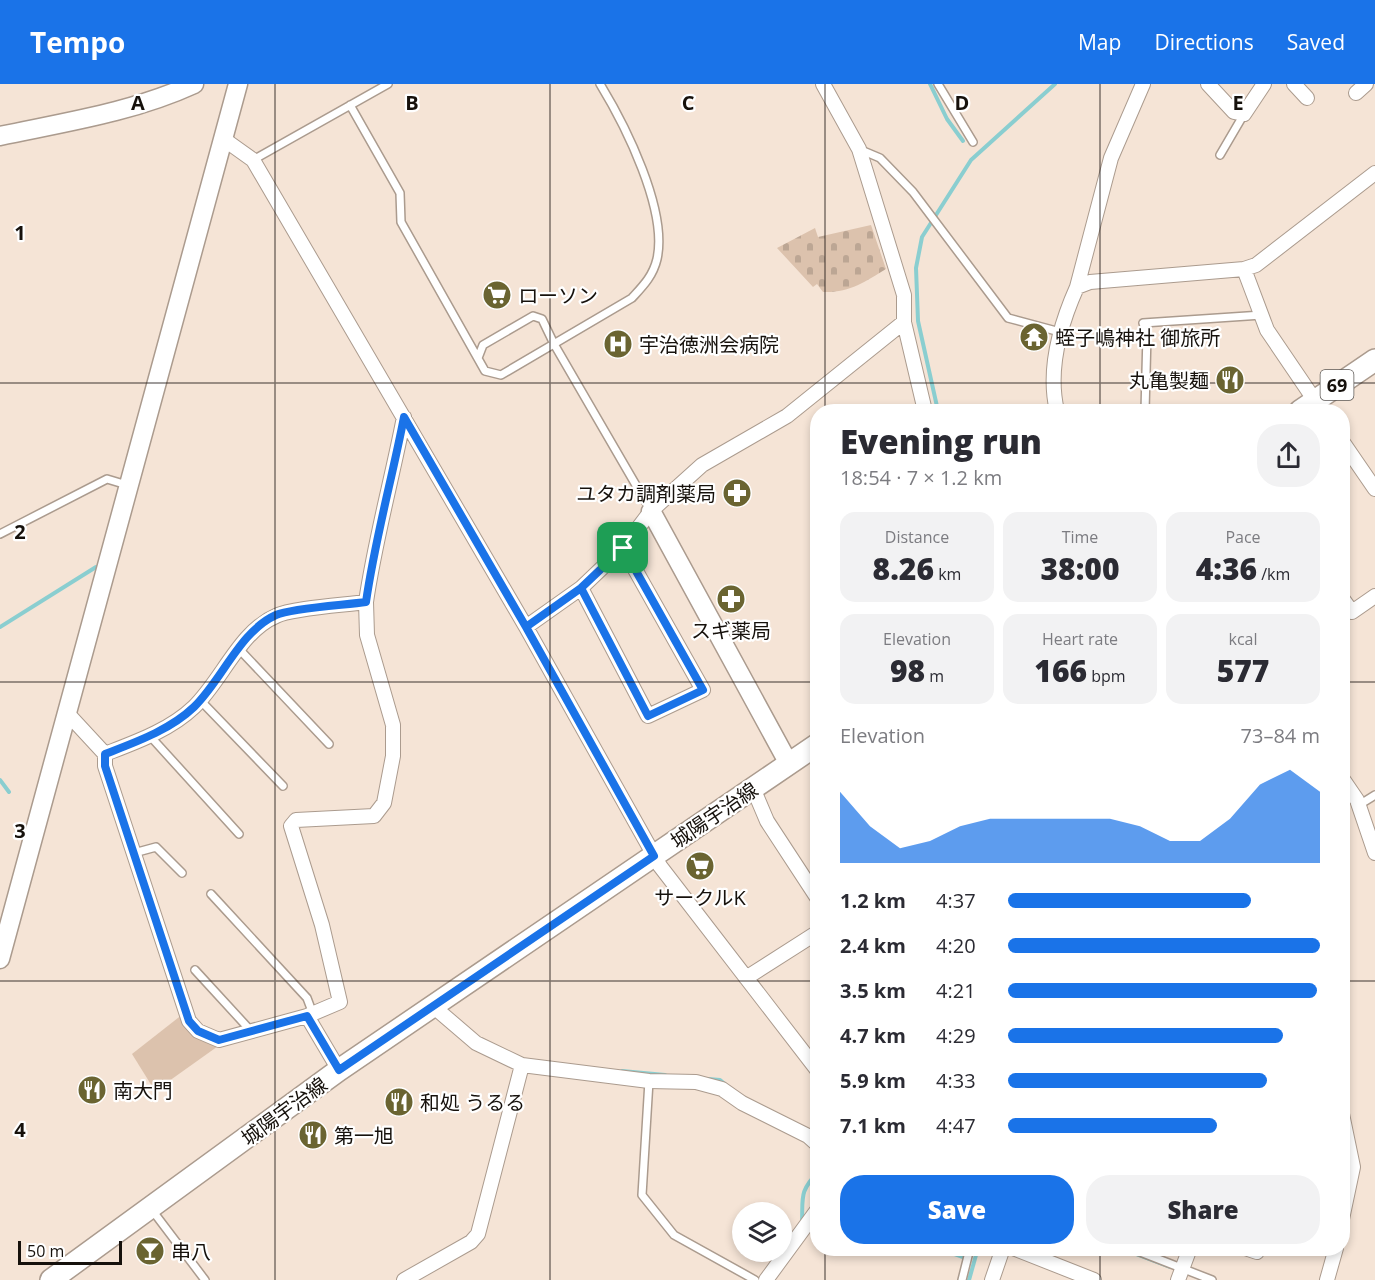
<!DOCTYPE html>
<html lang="en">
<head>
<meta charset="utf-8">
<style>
  :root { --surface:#fff; --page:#f2f2f3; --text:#2b2b33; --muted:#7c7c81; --accent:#1a73e8 }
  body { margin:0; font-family:"Open Sans","Noto Sans JP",sans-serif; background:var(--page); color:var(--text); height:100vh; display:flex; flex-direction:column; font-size:22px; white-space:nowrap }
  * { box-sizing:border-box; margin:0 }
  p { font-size:20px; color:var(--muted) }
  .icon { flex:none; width:33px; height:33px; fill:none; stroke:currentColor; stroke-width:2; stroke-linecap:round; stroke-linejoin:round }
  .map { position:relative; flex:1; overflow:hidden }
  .details { position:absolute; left:810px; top:320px; width:540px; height:852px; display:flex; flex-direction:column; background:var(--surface); border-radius:24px; box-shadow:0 3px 9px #0003 }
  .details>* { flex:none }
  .tools { position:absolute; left:732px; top:1118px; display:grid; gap:12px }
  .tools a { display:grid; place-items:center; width:60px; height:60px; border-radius:50%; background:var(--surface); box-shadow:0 3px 9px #0003; font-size:30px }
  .scale { position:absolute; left:18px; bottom:15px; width:104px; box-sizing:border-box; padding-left:6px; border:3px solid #16110c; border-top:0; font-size:16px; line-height:21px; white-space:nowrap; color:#16110c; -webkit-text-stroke:4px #fff; paint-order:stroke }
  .pin { position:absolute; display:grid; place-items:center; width:51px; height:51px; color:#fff; margin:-26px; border-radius:12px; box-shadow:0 3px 9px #0006 }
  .round { display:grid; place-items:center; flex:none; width:63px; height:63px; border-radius:24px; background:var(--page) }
  .headline { display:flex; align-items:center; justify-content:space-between; height:102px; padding:0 30px }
  h1 { font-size:33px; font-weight:800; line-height:45px }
  .figures { display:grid; grid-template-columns:repeat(3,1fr); gap:9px; height:102px; padding:6px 30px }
  .figures div { display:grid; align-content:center; border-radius:15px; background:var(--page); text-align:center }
  .figures b { font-size:30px; font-weight:800 }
  .figures small { font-size:16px; font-weight:400 }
  .figures p { font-size:16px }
  .chart { height:168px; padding:12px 30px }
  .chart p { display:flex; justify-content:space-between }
  .chart svg { width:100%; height:108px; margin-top:6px; fill:var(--accent); opacity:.7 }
  .action { display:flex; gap:12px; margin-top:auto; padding:12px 30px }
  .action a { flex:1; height:69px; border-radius:24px; background:var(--accent); color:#fff; font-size:24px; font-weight:800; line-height:69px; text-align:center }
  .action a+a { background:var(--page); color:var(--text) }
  ul { padding:0 30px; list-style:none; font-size:20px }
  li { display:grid; grid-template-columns:96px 72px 1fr; align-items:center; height:45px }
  li i { height:15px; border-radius:8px; background:var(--accent) }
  header { display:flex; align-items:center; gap:36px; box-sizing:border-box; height:84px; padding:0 30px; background:var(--accent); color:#fff }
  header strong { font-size:28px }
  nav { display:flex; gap:33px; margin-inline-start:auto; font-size:21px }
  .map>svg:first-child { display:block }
  .cemetery { fill:url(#cemetery-stones) }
  .park { fill:#dcc2ad }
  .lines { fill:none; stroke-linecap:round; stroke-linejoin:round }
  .stream { stroke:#8aced0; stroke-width:4 }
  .lane-casing { stroke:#ab9b8e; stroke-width:10 }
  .street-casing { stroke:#ab9b8e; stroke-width:16 }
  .secondary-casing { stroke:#ab9b8e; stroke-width:21 }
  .primary-casing { stroke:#ab9b8e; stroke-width:24 }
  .lane { stroke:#fff; stroke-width:7 }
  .street { stroke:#fff; stroke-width:14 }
  .secondary { stroke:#fff; stroke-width:18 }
  .primary { stroke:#fff; stroke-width:21 }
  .route-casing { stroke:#fff; stroke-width:12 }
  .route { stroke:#1a73e8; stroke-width:8 }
  .grid { fill:none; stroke:#16110c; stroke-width:1.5; stroke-opacity:0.55 }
  .labels { text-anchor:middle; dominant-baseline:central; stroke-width:4.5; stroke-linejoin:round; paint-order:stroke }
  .shield { fill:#fff; stroke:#5c5855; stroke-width:1.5 }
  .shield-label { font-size:18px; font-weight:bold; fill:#16110c }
  .poi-label { font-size:20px; fill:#16110c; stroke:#fff; text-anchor:start }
  .street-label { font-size:20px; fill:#16110c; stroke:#fff }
  .grid-label { font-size:20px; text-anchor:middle; font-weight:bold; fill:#16110c; stroke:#fff; stroke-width:4.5; stroke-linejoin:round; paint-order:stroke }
</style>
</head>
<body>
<header>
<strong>Tempo</strong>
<nav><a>Map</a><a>Directions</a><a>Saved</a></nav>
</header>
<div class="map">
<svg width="1375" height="1196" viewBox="0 0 1375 1196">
  <defs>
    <pattern id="cemetery-stones" width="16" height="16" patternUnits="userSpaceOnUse" patternTransform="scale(1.5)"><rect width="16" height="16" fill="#dcc2ad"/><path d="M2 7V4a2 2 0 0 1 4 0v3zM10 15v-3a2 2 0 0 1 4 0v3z" fill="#bca694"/></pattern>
  </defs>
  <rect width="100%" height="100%" fill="#f5e4d6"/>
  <!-- cemetery -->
  <path class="cemetery" d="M871 141 886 185C865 198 849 209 823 208L817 200 813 203 777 164 815 144 818 153Z"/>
  <!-- park -->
  <path class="park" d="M183 930 221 960 155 1007 132 970Z"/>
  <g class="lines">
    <!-- stream -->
    <path class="stream" d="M930 0 947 35 963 57
      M938 327 918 237 916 184 922 153 971 76 1055 0
      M0 543 96 483
      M0 696 9 708
      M622 987 665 991
      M708 995 720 996 726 1001
      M802 1138C803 1113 799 1108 818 1088
      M938 1164 963 1173
      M1120 1164 1170 1183
      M969 1196 978 1164"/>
    <!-- lane casing -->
    <g class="lane-casing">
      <path id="lane" d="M938 0 973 58
        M350 21 400 109 401 138 485 287 501 291 632 214C643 202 653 192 657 175 668 126 625 41 600 0
        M861 66 880 74 913 108 1008 234 1060 248
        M1220 71 1244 30
        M253 76 388 0
        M478 274 483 261 533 232 542 235 554 260 651 427
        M1145 327 1147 250 1143 239 1262 231
        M0 450 107 395 127 401
        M239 565 329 660
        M200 616 283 702
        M150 652 239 750
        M1359 721 1375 711
        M134 769 156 763 182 789
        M211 810 307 914 313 930
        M195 886 251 947
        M649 997 642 1111 674 1151 755 1196
        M152 1126 205 1196
        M1130 1164 1212 1196
        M962 1196 970 1164"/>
    </g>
    <!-- street casing -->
    <g class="street-casing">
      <path id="street" d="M823 0 859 65 904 211V238L925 327
        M1208 0 1234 28 1244 30 1264 0
        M1294 0 1307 14
        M1356 9 1366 0
        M225 56 253 76 526 543 660 782 818 987
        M1244 185 1267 246 1322 327
        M1077 203 1111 74 1143 0
        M1057 327C1047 285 1060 241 1077 203L1090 198 1244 185 1256 181 1375 89
        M1342 357 1375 405
        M581 504 648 632 703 606 623 464
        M1342 514 1352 528 1375 512
        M366 518C375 456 392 395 404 333
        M526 543 581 504 623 464 651 427 702 381 787 332 904 238
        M68 630 105 670V682L189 937 198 947 219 956 307 932 340 918 322 841 291 742 296 736 374 732 384 719 393 672V641L367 551 366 518C345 521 292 524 276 532 240 547 222 596 194 623 170 646 136 658 105 670
        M1342 694 1357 716 1375 769
        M753 704 767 737 818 815
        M746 894 818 848
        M434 923 476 959 522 981 649 997 696 998 722 1005 742 1019 808 1052 818 1061
        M307 932 339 986
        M1342 1030 1353 1083 1342 1135
        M1013 1164 1094 1196
        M1245 1164 1257 1168 1259 1164
        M404 1196 471 1158 478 1150 522 981
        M766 1196 818 1125
        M992 1196 1003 1164
        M1178 1196 1190 1164
        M1327 1196 1336 1164"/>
    </g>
    <!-- secondary casing -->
    <g class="secondary-casing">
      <path id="secondary" d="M0 52C66 38 133 28 194 0
        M651 427 789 680
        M0 875 238 0"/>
    </g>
    <!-- primary casing -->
    <g class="primary-casing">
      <path id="primary" d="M1300 327 1375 276
        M51 1196 339 986 818 660"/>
    </g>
    <!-- lane -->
    <use href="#lane" class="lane"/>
    <!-- street -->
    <use href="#street" class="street"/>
    <!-- secondary -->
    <use href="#secondary" class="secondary"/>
    <!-- primary -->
    <use href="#primary" class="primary"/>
  </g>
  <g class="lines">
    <!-- route casing -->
    <g class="route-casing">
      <path id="route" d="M623 464 581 504 526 543 654 772 339 986 307 932 219 956 198 947 189 937 105 682V670C136 658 170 646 194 623 222 596 240 547 276 531 292 524 345 521 366 518 375 455 392 395 404 333L526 543 581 504 648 632 703 606 623 464"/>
    </g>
    <!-- route -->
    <use href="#route" class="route"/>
  </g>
  <!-- grid -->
  <path class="grid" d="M275 0V1196M550 0V1196M825 0V327M1100 0V327M0 299H1375M0 598H818M1342 598H1375M0 897H818M1342 897H1375M825 1164V1196M1100 1164V1196"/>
  <!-- icons -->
  <defs>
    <g id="supermarket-disc" transform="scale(1.5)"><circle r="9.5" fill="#6a6431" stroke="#fff"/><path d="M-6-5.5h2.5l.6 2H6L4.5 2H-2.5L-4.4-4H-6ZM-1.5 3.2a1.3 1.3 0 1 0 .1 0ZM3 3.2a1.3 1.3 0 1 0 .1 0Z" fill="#fff"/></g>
    <g id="temple-disc" transform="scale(1.5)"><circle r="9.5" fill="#6a6431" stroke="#fff"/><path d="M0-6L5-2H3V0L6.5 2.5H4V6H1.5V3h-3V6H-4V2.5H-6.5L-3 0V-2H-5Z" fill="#fff"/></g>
    <g id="hospital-disc" transform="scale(1.5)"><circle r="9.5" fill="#6a6431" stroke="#fff"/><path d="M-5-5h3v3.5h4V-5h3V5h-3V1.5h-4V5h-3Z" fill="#fff"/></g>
    <g id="restaurant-disc" transform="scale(1.5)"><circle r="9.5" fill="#6a6431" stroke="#fff"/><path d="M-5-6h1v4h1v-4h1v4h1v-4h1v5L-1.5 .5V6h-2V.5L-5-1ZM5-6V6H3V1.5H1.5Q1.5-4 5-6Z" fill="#fff"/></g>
    <g id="pharmacy-disc" transform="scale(1.5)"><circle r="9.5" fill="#6a6431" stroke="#fff"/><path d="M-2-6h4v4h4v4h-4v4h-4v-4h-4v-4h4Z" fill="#fff"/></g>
    <g id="bar-disc" transform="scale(1.5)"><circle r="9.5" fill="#6a6431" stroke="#fff"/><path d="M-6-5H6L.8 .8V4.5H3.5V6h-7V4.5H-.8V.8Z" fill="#fff"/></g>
  </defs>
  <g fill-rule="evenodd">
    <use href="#supermarket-disc" x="497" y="211"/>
    <use href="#temple-disc" x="1034" y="253"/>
    <use href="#hospital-disc" x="618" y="260"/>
    <use href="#restaurant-disc" x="1230" y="296"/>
    <use href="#pharmacy-disc" x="737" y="409"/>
    <use href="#pharmacy-disc" x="731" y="515"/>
    <use href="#supermarket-disc" x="700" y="782"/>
    <use href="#restaurant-disc" x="92" y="1006"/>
    <use href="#restaurant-disc" x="399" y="1018"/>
    <use href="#restaurant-disc" x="313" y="1051"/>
    <use href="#bar-disc" x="150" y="1167"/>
  </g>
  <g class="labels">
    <!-- shield labels -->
    <rect class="shield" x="1320.5" y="286" width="33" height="30" rx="4.5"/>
    <g class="shield-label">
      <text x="1337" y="301">69</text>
    </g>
    <!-- poi labels -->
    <g class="poi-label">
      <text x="518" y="211">ローソン</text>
      <text x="1055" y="253">蛭子嶋神社 御旅所</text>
      <text x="639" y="260">宇治徳洲会病院</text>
      <text x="1209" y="296" text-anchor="end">丸亀製麺</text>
      <text x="716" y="409" text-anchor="end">ユタカ調剤薬局</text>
      <text x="731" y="546" text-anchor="middle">スギ薬局</text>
      <text x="700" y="813" text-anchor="middle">サークルK</text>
      <text x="113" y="1006">南大門</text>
      <text x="420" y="1018">和処 うるる</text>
      <text x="334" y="1051">第一旭</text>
      <text x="171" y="1167">串八</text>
    </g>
    <!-- street labels -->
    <g class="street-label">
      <text transform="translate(714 731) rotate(-34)">城陽宇治線</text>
      <text transform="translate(284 1027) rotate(-36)">城陽宇治線</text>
    </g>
  </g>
  <g class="grid-label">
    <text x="138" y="26">A</text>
    <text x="412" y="26">B</text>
    <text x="688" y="26">C</text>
    <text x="962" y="26">D</text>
    <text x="1238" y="26">E</text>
    <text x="20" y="156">1</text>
    <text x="20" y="455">2</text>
    <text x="20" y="754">3</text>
    <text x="20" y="1053">4</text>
  </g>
</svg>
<div class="tools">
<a><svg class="icon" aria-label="layers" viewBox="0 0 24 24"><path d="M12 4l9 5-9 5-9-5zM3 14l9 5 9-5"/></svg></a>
</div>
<div class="scale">50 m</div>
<div class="pin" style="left:623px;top:464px;background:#1e9e55"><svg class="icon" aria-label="arrive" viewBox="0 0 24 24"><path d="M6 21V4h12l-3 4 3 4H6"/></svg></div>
<section class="details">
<div class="headline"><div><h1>Evening run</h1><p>18:54 · 7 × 1.2 km</p></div><a class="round"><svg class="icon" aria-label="share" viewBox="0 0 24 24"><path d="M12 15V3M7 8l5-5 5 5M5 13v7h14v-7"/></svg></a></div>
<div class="figures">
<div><p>Distance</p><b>8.26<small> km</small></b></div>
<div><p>Time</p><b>38:00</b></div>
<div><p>Pace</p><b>4:36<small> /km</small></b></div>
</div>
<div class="figures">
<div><p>Elevation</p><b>98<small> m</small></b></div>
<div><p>Heart rate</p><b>166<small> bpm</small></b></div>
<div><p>kcal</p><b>577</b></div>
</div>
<div class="chart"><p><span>Elevation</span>73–84 m</p>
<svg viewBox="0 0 160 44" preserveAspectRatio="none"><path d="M0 44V15L10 29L20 38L30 35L40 29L50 26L60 26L70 26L80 26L90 26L100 29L110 35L120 35L130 26L140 12L150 6L160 15V44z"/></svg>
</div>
<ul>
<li><b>1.2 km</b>4:37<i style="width:78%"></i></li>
<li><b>2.4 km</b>4:20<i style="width:100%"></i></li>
<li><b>3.5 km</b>4:21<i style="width:99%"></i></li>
<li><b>4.7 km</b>4:29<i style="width:88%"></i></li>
<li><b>5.9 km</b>4:33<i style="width:83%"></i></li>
<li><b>7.1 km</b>4:47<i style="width:67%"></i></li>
</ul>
<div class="action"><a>Save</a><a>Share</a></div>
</section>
</div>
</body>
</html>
